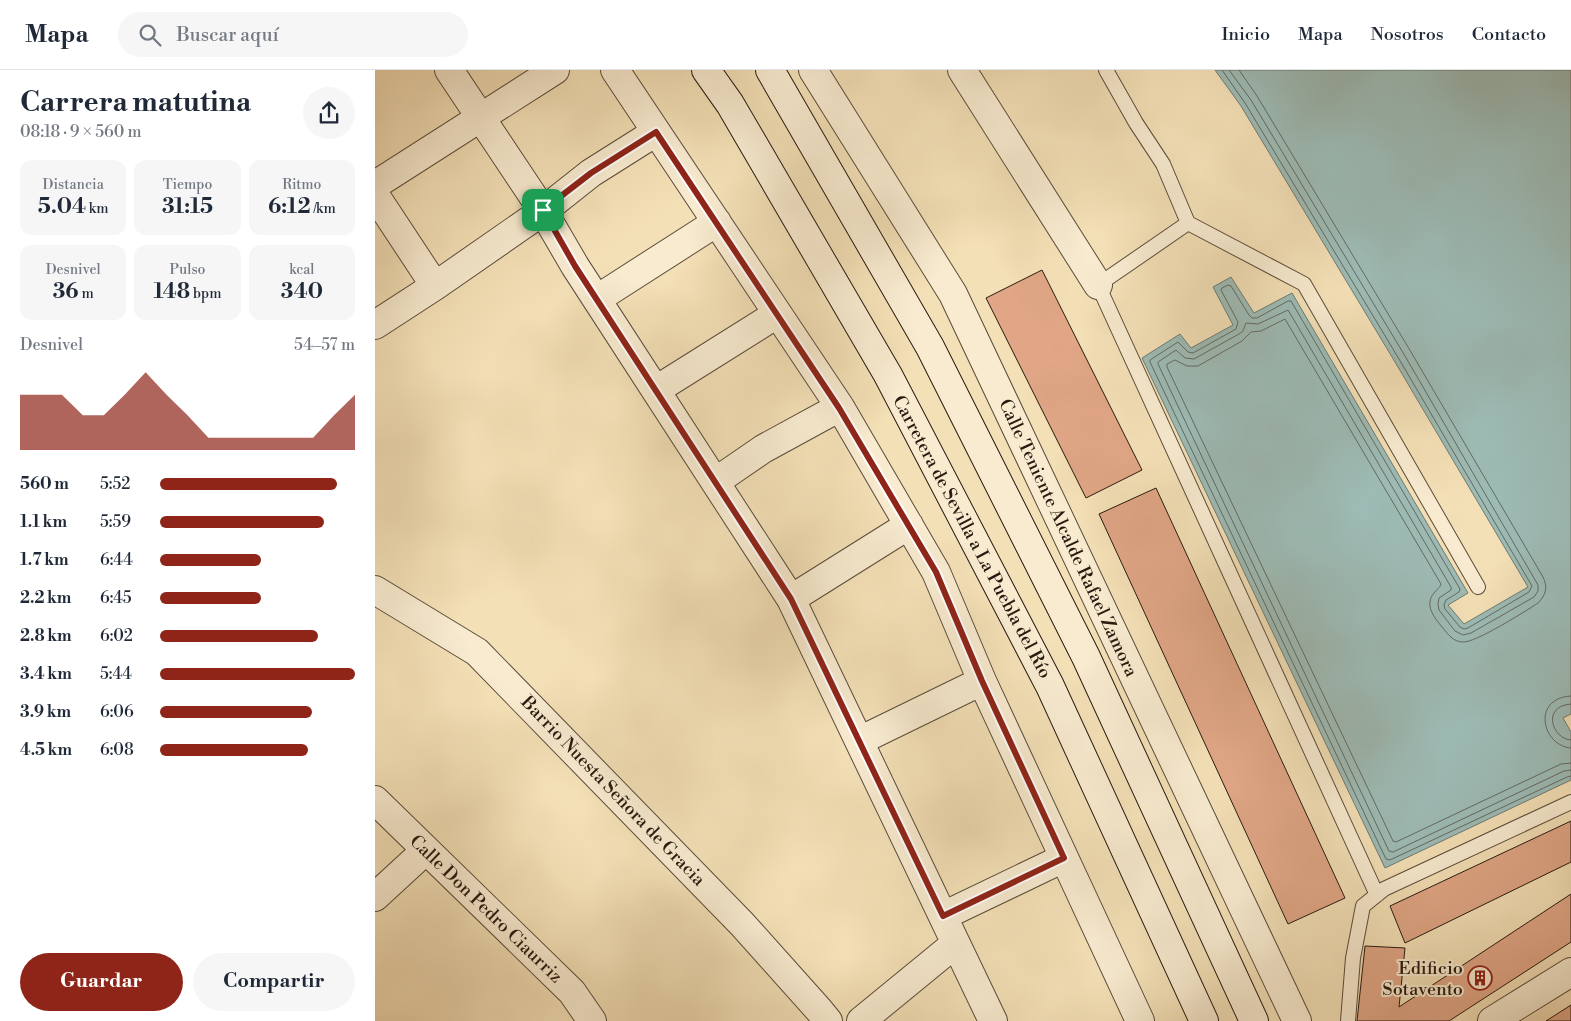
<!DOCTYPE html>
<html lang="es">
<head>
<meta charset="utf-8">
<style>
  :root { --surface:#fff; --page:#f6f6f7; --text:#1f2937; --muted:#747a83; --line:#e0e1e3; --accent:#8f2418 }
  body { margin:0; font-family:"Libre Bodoni",serif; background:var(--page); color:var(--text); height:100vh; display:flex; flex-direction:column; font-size:19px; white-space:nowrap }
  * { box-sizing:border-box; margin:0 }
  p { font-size:16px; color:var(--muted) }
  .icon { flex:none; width:28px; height:28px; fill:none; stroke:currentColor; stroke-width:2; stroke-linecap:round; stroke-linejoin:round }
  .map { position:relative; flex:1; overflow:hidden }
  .sheet { display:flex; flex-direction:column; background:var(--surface); width:375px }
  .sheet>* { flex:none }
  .pin { position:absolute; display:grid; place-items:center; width:42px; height:42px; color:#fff; margin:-21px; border-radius:10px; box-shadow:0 2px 8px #0006 }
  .round { display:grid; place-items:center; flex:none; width:52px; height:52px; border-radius:26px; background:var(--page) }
  .headline { display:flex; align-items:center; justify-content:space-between; height:85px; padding:0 20px }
  h1 { font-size:28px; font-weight:800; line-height:38px }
  .figures { display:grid; grid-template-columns:repeat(3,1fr); gap:8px; height:85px; padding:5px 20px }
  .figures div { display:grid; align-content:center; border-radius:12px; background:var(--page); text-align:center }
  .figures b { font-size:21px; font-weight:800 }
  .figures small { font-size:14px; font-weight:400 }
  .figures p { font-size:14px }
  .chart { height:140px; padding:10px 20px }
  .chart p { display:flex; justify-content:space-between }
  .chart svg { width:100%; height:90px; margin-top:5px; fill:var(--accent); opacity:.7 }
  .button { display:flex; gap:10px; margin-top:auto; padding:10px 20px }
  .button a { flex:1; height:58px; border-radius:30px; background:var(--accent); color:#fff; font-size:20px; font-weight:800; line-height:58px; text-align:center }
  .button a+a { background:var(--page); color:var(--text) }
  ul { padding:0 20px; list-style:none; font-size:16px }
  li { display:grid; grid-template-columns:80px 60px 1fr; align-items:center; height:38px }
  li i { height:12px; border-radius:6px; background:var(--accent) }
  header { display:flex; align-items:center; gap:30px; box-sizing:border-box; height:70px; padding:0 25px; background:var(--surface); border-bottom:1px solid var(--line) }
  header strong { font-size:24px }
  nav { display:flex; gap:28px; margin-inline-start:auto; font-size:18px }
  .search { width:350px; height:45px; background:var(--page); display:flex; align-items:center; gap:12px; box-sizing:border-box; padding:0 18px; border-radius:28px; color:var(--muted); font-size:19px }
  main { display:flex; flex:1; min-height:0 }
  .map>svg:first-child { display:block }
  .water { fill:#9dbbb5; stroke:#6e7b73 }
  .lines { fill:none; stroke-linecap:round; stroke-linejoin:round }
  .shore { stroke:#626a62; stroke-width:1 }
  .building { fill:#e0a686; stroke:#271a10 }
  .lane-casing { stroke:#5a4c3a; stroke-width:16 }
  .street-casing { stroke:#5a4c3a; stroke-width:30 }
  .secondary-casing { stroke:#271a10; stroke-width:30 }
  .lane { stroke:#f8ebd0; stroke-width:14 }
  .street { stroke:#f8ebd0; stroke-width:28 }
  .secondary { stroke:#f8ebd0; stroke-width:28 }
  .route-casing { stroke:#fff; stroke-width:10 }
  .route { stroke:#8f2418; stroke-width:6 }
  .labels { text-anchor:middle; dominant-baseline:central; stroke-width:4; stroke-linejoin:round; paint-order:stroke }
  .street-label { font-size:18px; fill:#271a10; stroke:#f8ebd0 }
  .poi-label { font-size:18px; fill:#271a10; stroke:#f8ebd0; text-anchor:end }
</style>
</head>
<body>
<header>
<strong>Mapa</strong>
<div class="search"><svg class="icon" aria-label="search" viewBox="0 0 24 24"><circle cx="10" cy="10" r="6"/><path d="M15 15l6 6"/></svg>Buscar aquí</div>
<nav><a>Inicio</a><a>Mapa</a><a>Nosotros</a><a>Contacto</a></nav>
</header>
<main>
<section class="sheet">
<div class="headline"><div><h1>Carrera matutina</h1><p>08:18 · 9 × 560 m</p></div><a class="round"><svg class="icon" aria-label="share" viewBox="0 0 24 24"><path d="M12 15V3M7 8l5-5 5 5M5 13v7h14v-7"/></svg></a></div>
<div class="figures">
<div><p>Distancia</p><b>5.04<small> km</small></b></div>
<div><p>Tiempo</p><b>31:15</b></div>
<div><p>Ritmo</p><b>6:12<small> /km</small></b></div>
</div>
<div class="figures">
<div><p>Desnivel</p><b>36<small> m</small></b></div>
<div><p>Pulso</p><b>148<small> bpm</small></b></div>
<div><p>kcal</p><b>340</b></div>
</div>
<div class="chart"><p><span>Desnivel</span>54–57 m</p>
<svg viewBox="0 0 160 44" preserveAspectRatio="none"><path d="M0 44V17L10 17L20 17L30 27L40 27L50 17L60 6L70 17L80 27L90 38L100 38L110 38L120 38L130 38L140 38L150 27L160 17V44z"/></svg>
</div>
<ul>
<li><b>560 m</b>5:52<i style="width:91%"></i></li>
<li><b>1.1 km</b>5:59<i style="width:84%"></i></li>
<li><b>1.7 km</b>6:44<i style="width:52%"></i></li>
<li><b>2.2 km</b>6:45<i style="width:52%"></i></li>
<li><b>2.8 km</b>6:02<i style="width:81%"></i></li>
<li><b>3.4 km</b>5:44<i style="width:100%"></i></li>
<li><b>3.9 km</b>6:06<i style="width:78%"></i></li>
<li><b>4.5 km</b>6:08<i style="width:76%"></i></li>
</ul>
<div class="button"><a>Guardar</a><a>Compartir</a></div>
</section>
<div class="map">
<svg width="1196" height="951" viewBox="0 0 1196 951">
  <rect width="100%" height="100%" fill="#f4e0b7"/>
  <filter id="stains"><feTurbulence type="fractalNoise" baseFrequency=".004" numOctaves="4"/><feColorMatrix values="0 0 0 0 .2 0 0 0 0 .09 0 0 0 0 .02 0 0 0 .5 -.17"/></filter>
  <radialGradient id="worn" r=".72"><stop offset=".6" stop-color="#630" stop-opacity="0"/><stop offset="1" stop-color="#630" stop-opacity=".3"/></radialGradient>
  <!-- water -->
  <path class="water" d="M840 0H1196V644L1188 648 1196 662V710L1010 798 767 288 805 264 816 278 858 255 838 217 856 207 879 243 917 223 1093 523 1073 535 1089 554 1153 517 1020 292 866 36Z"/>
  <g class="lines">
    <!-- shore -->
    <path class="shore" d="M847 0 870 33 1024 289 1157 516 1154 522 1093 558 1089 559 1085 557 1070 539 1069 535 1071 530 1084 522 1085 519 916 231H913L882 248H877L874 245 856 216 853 215 847 218 846 220 863 252 861 259 818 283 813 282 803 272 775 290V292L1011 789 1015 790 1192 707 1196 706
      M854 0 876 30 1030 286 1163 515V521L1159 527 1096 563 1088 565 1080 561 1064 540 1063 534 1064 528 1076 520V517L913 240 883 254 871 253 868 261 864 264 819 289 810 288 801 280 783 292V294L1014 781 1018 782 1189 701 1196 700
      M864 0 882 26 1036 282 1168 507C1173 517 1171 525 1163 533 1151 541 1100 573 1088 572 1078 572 1073 564 1067 557 1059 547 1049 535 1059 523 1062 519 1065 518 1066 514L910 249 886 261 876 262 867 271 823 296H812L800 290 792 294V297L1018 771 1021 772 1186 694 1196 693
      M1196 626C1156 628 1167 676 1196 678
      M1196 634C1166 636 1177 669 1196 670"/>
  </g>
  <!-- building -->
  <path class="building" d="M667 200 767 400 711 428 611 228Z
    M781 418 970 828 913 854 724 444Z
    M1196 751V792L1030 873 1015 836Z
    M1196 824V872L1074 951H982L990 876 1030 878 1024 937Z
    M1196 935V951H1171Z"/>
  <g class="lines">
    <!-- lane casing -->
    <g class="lane-casing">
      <path id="lane" d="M731 0 761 53 788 94 813 153 929 214 1103 517
        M813 153 723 215 1002 825
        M973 951 978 888 988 836 1009 819 1196 732"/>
    </g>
    <!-- street casing -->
    <g class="street-casing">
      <path id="street" d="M74 0 168 141 200 196 416 529 618 951
        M240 0 465 337 561 502 607 611 765 951
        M438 0 578 224 922 951
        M587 0 723 215
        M0 115 180 0
        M0 125 60 216
        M222 229 342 152
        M0 255 60 216 168 141 216 103 281 62
        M281 320 402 244
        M340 412 388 379 465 337
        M0 520 102 582 367 854 444 940 453 951
        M416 529 534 455
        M484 671 607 611
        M0 730 197 922 217 951
        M0 827 51 780
        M568 846 689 788
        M486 951 580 874
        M1117 951 1196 902"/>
    </g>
    <!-- secondary casing -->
    <g class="secondary-casing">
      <path id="secondary" d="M331 0 355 34 513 305 675 616 829 951
        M395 0 555 277 711 587 879 951"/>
    </g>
    <!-- lane -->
    <use href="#lane" class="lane"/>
    <!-- street -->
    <use href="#street" class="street"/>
    <!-- secondary -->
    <use href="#secondary" class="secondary"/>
  </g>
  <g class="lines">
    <!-- route casing -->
    <g class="route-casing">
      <path id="route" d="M281 62 464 338 561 502 607 611 689 788 568 846 416 529 200 196 168 140 216 103Z"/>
    </g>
    <!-- route -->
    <use href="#route" class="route"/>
  </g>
  <!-- icons -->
  <defs>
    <g id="building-ring" transform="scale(1.25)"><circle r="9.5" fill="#f8ebd0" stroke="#8f2418" stroke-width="1.5"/><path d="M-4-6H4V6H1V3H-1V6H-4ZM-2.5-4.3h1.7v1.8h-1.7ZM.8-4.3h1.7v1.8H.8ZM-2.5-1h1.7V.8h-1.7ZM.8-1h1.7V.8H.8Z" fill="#8f2418"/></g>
  </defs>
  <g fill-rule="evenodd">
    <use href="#building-ring" x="1105" y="908"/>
  </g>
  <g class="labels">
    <!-- street labels -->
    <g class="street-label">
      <text transform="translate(597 467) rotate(62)">Carretera de Sevilla a La Puebla del Río</text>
      <text transform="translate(693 468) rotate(65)">Calle Teniente Alcalde Rafael Zamora</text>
      <text transform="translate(238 721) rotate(46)">Barrio Nuesta Señora de Gracia</text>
      <text transform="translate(111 839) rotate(44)">Calle Don Pedro Ciaurriz</text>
    </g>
    <!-- poi labels -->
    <g class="poi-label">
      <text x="1088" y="898">Edificio<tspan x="1088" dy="21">Sotavento</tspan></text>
    </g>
  </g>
  <rect width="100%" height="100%" filter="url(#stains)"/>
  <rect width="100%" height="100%" fill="url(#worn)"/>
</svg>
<div class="pin" style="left:168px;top:140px;background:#1e9e55"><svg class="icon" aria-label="arrive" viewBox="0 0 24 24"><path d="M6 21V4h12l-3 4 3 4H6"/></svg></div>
</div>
</main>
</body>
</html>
